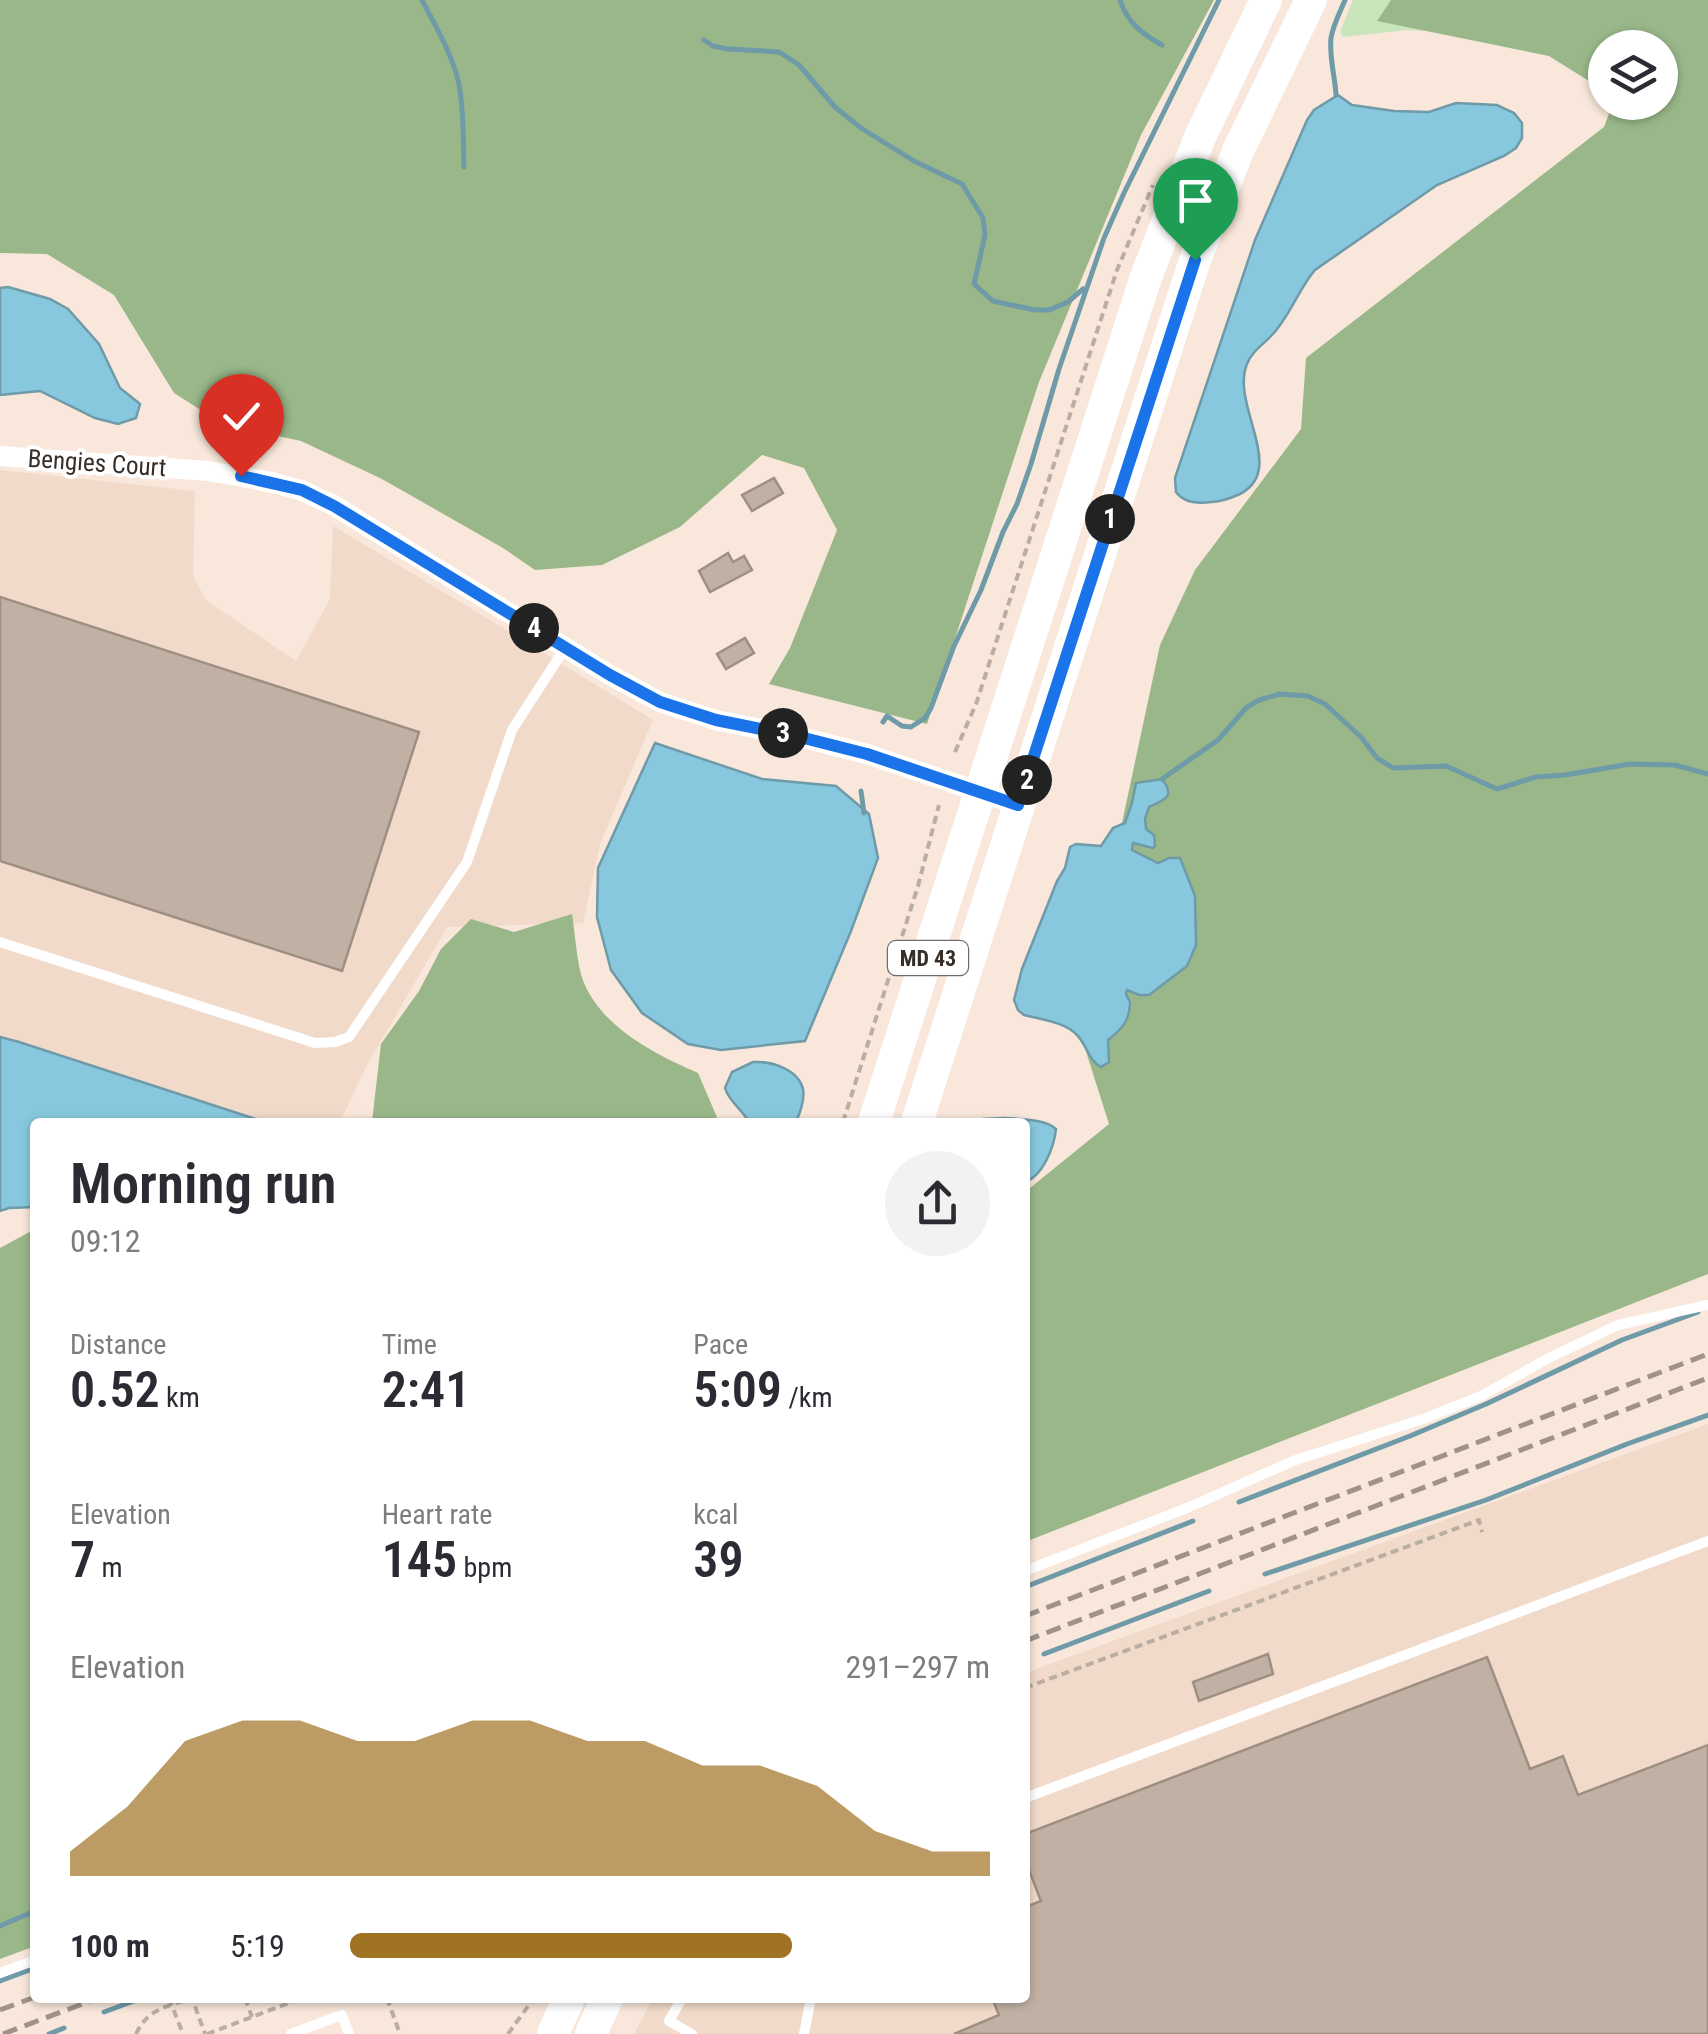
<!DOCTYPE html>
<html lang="en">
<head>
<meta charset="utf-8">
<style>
  :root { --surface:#fff; --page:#f2f2f3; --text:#2b2b33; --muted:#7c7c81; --accent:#a07224 }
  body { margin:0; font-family:"Roboto Condensed",sans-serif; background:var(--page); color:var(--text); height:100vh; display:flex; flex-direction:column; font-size:38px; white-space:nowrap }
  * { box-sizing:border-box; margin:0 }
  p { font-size:32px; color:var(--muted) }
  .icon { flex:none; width:55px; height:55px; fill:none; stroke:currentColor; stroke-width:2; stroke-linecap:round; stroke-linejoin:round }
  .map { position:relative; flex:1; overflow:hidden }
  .side { position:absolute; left:30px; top:1118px; width:1000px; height:885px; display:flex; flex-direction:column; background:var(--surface); border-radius:10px; box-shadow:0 2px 8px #0004 }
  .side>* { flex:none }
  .controls { position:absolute; left:1588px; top:30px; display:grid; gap:20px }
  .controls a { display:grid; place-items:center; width:90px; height:90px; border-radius:50%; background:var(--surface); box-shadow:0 2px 8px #0004; font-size:50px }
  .pin { position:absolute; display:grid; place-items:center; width:85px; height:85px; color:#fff; margin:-102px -42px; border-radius:50% 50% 50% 0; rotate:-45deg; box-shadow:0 0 10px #0007 }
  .pin .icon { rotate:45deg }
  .km { position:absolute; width:50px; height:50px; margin:-25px; border-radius:50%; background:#222; color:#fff; font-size:28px; line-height:50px; text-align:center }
  .round { display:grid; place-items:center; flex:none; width:105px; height:105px; border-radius:52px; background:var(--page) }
  .overview { display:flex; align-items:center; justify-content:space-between; height:170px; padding:0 40px }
  h1 { font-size:55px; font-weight:600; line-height:75px }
  .metrics { display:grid; grid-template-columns:repeat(3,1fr); gap:15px; height:170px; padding:10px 40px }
  .metrics div { display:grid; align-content:center }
  .metrics b { font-size:50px; font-weight:600 }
  .metrics small { font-size:28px; font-weight:400 }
  .metrics p { font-size:28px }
  .chart { height:280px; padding:20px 40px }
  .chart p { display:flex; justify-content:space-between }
  .chart svg { width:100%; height:180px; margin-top:10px; fill:var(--accent); opacity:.7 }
  ul { padding:0 40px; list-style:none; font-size:32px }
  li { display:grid; grid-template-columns:160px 120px 1fr; align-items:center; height:75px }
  li i { height:25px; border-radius:12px; background:var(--accent) }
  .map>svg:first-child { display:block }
  .built { fill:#f1dac9 }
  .green { fill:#c9e5bb }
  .forest { fill:#99b789 }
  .water { fill:#88c8de; stroke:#6f9aa8; stroke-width:2.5 }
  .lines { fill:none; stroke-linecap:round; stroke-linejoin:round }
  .stream { stroke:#6f9aa8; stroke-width:5 }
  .building { fill:#c1b1a4; stroke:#9f8f83; stroke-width:2.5 }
  .path { stroke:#baada2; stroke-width:4; stroke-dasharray:8 5; stroke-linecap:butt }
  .lane { stroke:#fff; stroke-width:10 }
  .street { stroke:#fff; stroke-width:20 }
  .primary { stroke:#fff; stroke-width:32 }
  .rail { stroke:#9f9389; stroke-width:5; stroke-dasharray:15 8; stroke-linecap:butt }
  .route-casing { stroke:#fff; stroke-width:20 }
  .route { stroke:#1a73e8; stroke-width:12 }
  .labels { text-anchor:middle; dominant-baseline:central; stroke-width:8; stroke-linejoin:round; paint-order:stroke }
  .shield { fill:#fff; stroke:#726d69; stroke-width:2.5 }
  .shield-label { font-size:22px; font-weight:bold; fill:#352e29 }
  .street-label { font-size:25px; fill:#352e29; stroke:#fff }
</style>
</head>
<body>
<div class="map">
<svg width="1708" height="2034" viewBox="0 0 1708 2034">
  <rect width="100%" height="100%" fill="#f8e7da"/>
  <!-- built -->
  <path class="built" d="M0 470 195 491 193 576 206 600 296 661 330 599 333 526 500 626 653 720 600 844 583 923 447 927 366 1067 340 1122H257L0 1040Z
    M1708 1424V2034H634L653 1998H1025V1673Z"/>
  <!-- green -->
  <path class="green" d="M1353 0H1413L1427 31 1407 30 1343 37 1340 32Z"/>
  <!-- forest -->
  <path class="forest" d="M0 0H1214L1141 135 1039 382 927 724 769 684 790 648 837 530 804 468 762 455 680 527 602 565 535 570 503 548 382 479 301 441 223 424 174 393 114 295 47 254 0 253Z
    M1391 0H1708V1274L1025 1542V1192L1109 1124 1069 998 1119 837 1160 645 1195 570 1301 429 1306 358 1604 127 1613 103 1660 102V48H1605V91L1549 56 1377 21Z
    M572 914C575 932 577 967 584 983 604 1029 655 1054 698 1073L719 1122H372L381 1044 419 991 441 949 471 919 514 932Z
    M35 1229V1946L0 1959V1248Z"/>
  <!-- water -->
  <path class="water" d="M1338 95 1352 105 1394 111 1429 112 1456 103 1497 105 1514 113 1522 123V138L1516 148 1504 156 1437 185 1315 270C1298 290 1290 316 1272 335 1263 345 1252 351 1247 364 1230 405 1288 469 1240 494 1231 498 1221 502 1211 502 1197 504 1184 503 1176 492L1175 478 1255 240 1307 120 1314 110Z
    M8 287 50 299 68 309 99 344 120 388 140 404 136 418 118 424 95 418 40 391 0 395V288Z
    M655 743 762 779 836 786 869 814 878 858 851 931 805 1041 721 1050 688 1044 642 1013 611 970 597 917 598 868Z
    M1162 779C1176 797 1164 800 1149 807L1145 819 1146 829 1154 835 1155 846 1153 848 1133 843 1132 850 1158 863 1169 858H1180L1195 896 1196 945 1187 966 1149 995H1139L1127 990 1126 994 1130 1002C1130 1020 1122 1029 1108 1040L1109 1062 1101 1067C1088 1060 1087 1045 1077 1035 1065 1022 1040 1019 1024 1015L1018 1010 1014 1000 1022 969 1057 881 1065 868 1070 847 1076 844 1101 846 1113 828 1125 823 1132 803 1136 783Z
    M0 1037 19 1042 265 1122H35V1207L9 1208 0 1211Z
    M753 1062C771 1061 798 1069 803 1089 805 1100 800 1113 796 1122H749C742 1109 729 1102 725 1088L732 1072Z
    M1005 1118C1020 1119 1046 1119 1056 1129 1054 1147 1043 1176 1025 1182V1122H981L983 1119Z"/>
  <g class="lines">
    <!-- stream -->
    <path class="stream" d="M422 0C435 25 451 52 458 80 464 108 463 138 464 167
      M1120 0C1127 22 1142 34 1162 45
      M704 40 713 46 728 49 779 52 799 65 835 107 861 128 914 161 962 184 983 218 985 235 974 284 993 301 1035 310H1049L1068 302 1083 289
      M1336 95C1335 76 1329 57 1331 38 1333 25 1340 12 1345 0
      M883 722 887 716 902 726 911 727 925 718 931 708 954 646 981 590 1003 532 1017 504 1031 464 1059 369 1104 238 1124 193 1219 0
      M1162 779 1218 740 1246 708 1259 700 1280 694 1308 696 1325 704 1361 737 1377 758 1393 768 1446 766 1497 789 1536 777 1565 775 1630 764 1675 765 1708 774
      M861 791 864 813
      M1239 1502 1410 1436 1486 1404 1622 1340 1698 1312
      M1265 1574 1486 1500 1627 1444 1708 1415
      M1025 1587 1193 1521
      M1044 1654 1209 1591
      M0 1926 35 1911
      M0 1981 35 1968
      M104 2012 142 1998
      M49 2034 64 2028"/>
  </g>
  <!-- building -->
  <path class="building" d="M774 478 783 493 752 511 742 495Z
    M728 553 733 562 744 556 752 570 710 592 699 571Z
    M0 597 419 732 342 971 0 861Z
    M745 638 754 653 726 669 717 654Z
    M1268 1654 1273 1674 1199 1701 1193 1682Z
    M1487 1657 1530 1769 1563 1756 1578 1795 1708 1745V2034H954L999 2015 992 1998H1025V1907L1041 1901 1025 1860V1834Z"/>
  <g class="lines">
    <!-- path -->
    <path class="path" d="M955 752 976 704 1117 270 1153 185
      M843 1122 918 886 939 805
      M1025 1688 1479 1520 1482 1532
      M169 1998 183 2034
      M245 1998 252 2017
      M387 1998 400 2034
      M136 2034C148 2008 167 2007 192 1998L205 2034
      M207 2034 302 1998
      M508 2034 534 1998"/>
    <!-- lane -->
    <path class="lane" d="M0 942 315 1043 335 1042 349 1037 467 862 512 730 565 648
      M1025 1571 1187 1508 1293 1461 1426 1418 1481 1396 1547 1359 1618 1325 1708 1305
      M1025 1798 1708 1541
      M0 1973 35 1960
      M682 1998 669 2021 692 2034
      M291 2034 342 2015 349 2034
      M804 2034 811 1998"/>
    <!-- street -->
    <path class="street" d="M0 456 208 471 273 482 302 491 334 505 610 675 660 702 715 720 800 737 867 754 1019 805"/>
    <!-- primary -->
    <path class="primary" d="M874 1122 1146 277 1200 137 1266 0
      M917 1122 1195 260 1238 151 1311 0
      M553 2034 569 1998
      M591 2034 607 1998"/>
    <!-- rail -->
    <path class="rail" d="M1025 1616 1708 1354
      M1025 1641 1708 1378
      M0 2010 35 1997
      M3 2034 98 1998"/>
  </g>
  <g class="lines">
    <!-- route casing -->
    <g class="route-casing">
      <path id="route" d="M241 476 302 490 334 506 610 675 660 702 716 720 800 737 867 754 1018 805 1195 260"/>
    </g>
    <!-- route -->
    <use href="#route" class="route"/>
  </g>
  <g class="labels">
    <!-- shield labels -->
    <rect class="shield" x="888" y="941" width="80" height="34" rx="8"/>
    <g class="shield-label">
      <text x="928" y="958">MD 43</text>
    </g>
    <!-- street labels -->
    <g class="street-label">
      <text transform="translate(97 463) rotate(4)">Bengies Court</text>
    </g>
  </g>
</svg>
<div class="controls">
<a><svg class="icon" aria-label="layers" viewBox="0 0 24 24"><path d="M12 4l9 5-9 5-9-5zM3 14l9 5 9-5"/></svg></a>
</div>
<div class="pin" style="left:1195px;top:260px;background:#1e9e55"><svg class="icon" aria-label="arrive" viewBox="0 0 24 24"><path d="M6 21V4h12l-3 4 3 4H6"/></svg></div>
<div class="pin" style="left:241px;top:476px;background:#d93025"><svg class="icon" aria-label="check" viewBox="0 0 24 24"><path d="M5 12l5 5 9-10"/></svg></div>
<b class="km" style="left:1110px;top:519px">1</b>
<b class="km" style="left:1027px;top:780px">2</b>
<b class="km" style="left:783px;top:733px">3</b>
<b class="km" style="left:534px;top:628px">4</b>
<section class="side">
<div class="overview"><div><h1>Morning run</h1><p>09:12</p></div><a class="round"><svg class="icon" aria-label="share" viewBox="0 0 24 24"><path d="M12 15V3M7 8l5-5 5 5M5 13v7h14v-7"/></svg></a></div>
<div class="metrics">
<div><p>Distance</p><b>0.52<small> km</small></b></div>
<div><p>Time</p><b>2:41</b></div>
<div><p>Pace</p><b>5:09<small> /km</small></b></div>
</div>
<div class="metrics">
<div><p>Elevation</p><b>7<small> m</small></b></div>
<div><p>Heart rate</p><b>145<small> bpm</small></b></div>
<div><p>kcal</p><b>39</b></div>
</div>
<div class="chart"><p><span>Elevation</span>291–297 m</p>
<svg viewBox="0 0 160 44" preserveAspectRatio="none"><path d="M0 44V38L10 27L20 11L30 6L40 6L50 11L60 11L70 6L80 6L90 11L100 11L110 17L120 17L130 22L140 33L150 38L160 38V44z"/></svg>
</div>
<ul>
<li><b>100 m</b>5:19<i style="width:69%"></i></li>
</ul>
</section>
</div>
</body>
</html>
